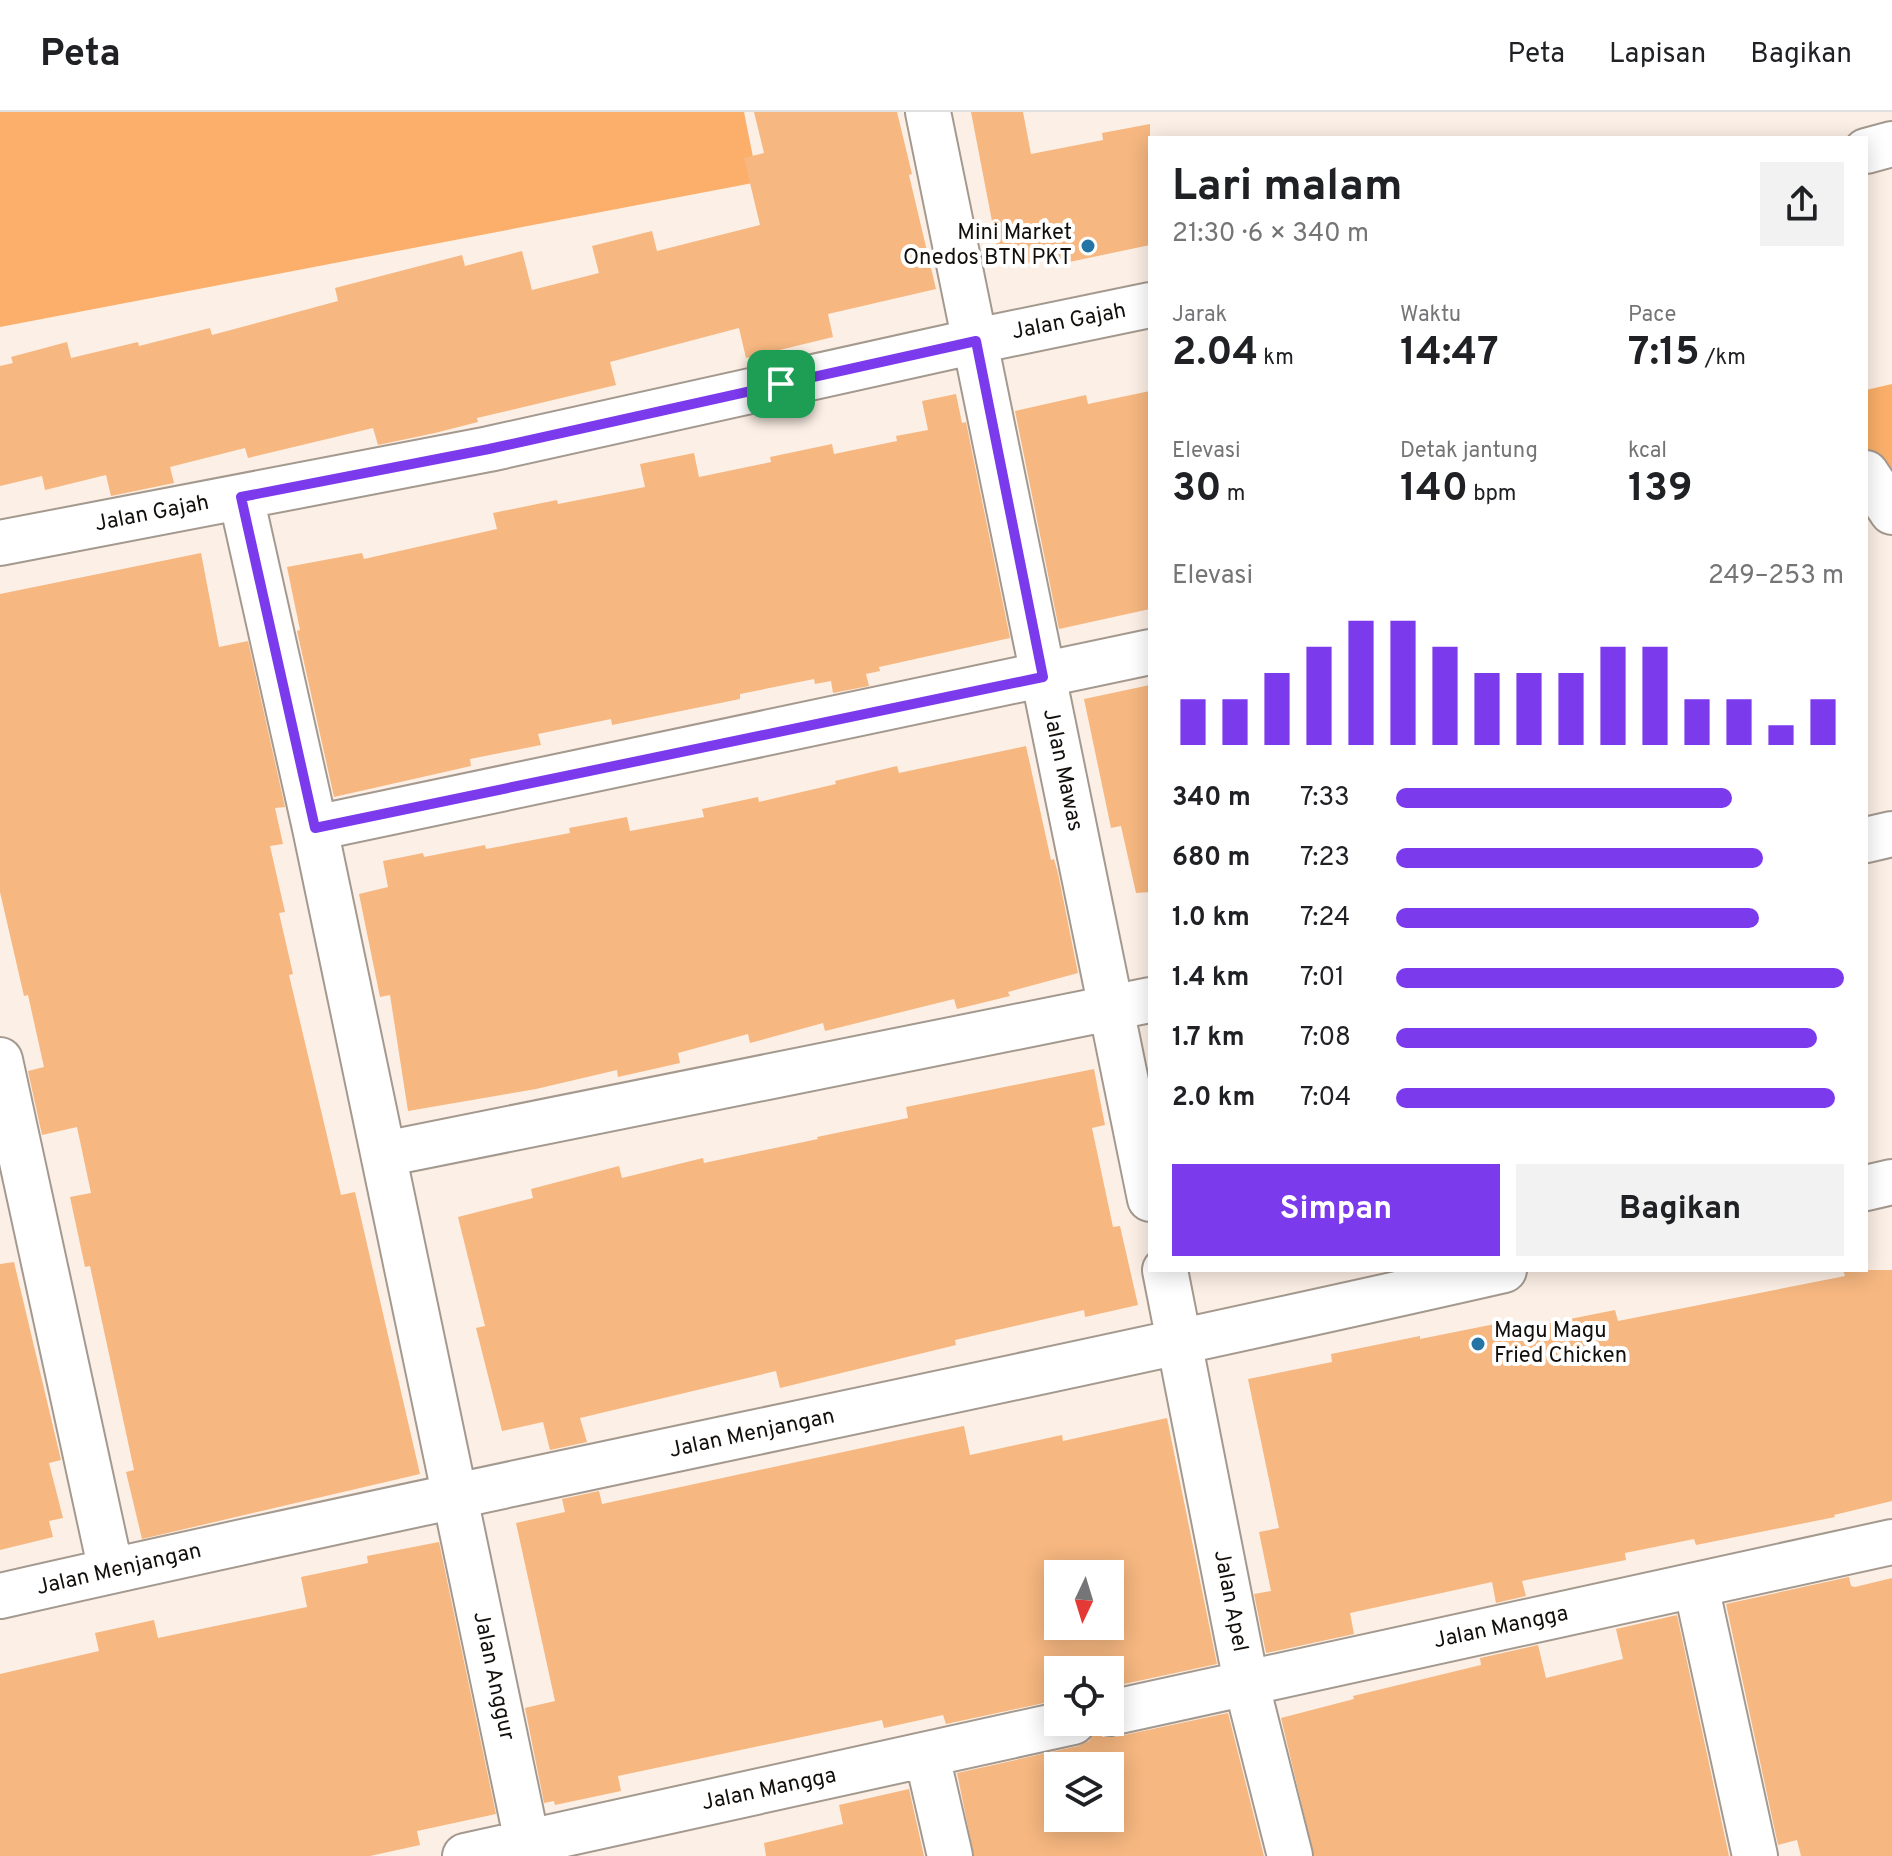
<!DOCTYPE html>
<html lang="id">
<head>
<meta charset="utf-8">
<style>
  :root { --surface:#fff; --page:#f2f2f2; --text:#202124; --muted:#757577; --line:#e0e0e0; --accent:#7c3aed }
  body { margin:0; font-family:Overpass,sans-serif; background:var(--page); color:var(--text); height:100vh; display:flex; flex-direction:column; font-size:30px; white-space:nowrap }
  * { box-sizing:border-box; margin:0 }
  p { font-size:26px; color:var(--muted) }
  .icon { flex:none; width:44px; height:44px; fill:none; stroke:currentColor; stroke-width:2; stroke-linecap:round; stroke-linejoin:round }
  .map { position:relative; flex:1; overflow:hidden }
  .details { position:absolute; left:1148px; top:24px; width:720px; height:1136px; display:flex; flex-direction:column; background:var(--surface); border-radius:0px; box-shadow:0 4px 20px #0003 }
  .details>* { flex:none }
  .needle { width:52px; rotate:184deg }
  .controls { position:absolute; left:1044px; top:1448px; display:grid; gap:16px }
  .controls a { display:grid; place-items:center; width:80px; height:80px; border-radius:0px; background:var(--surface); box-shadow:0 4px 20px #0003; font-size:40px }
  .pin { position:absolute; display:grid; place-items:center; width:68px; height:68px; color:#fff; margin:-34px; border-radius:16px; box-shadow:0 4px 12px #0006 }
  .round { display:grid; place-items:center; flex:none; width:84px; height:84px; border-radius:0px; background:var(--page) }
  .overview { display:flex; align-items:center; justify-content:space-between; height:136px; padding:0 24px }
  h1 { font-size:44px; font-weight:700; line-height:60px }
  .metrics { display:grid; grid-template-columns:repeat(3,1fr); gap:12px; height:136px; padding:8px 24px }
  .metrics div { display:grid; align-content:center }
  .metrics b { font-size:40px; font-weight:700 }
  .metrics small { font-size:22px; font-weight:400 }
  .metrics p { font-size:22px }
  .chart { height:224px; padding:16px 24px }
  .chart p { display:flex; justify-content:space-between }
  .chart svg { width:100%; height:144px; margin-top:8px; stroke:var(--accent); stroke-width:6 }
  .primary-button { display:flex; gap:16px; margin-top:auto; padding:16px 24px }
  .primary-button a { flex:1; height:92px; border-radius:0px; background:var(--accent); color:#fff; font-size:32px; font-weight:700; line-height:92px; text-align:center }
  .primary-button a+a { background:var(--page); color:var(--text) }
  ul { padding:0 24px; list-style:none; font-size:26px }
  li { display:grid; grid-template-columns:128px 96px 1fr; align-items:center; height:60px }
  li i { height:20px; border-radius:10px; background:var(--accent) }
  header { display:flex; align-items:center; gap:48px; box-sizing:border-box; height:112px; padding:0 40px; background:var(--surface); border-bottom:2px solid var(--line) }
  header strong { font-size:38px }
  nav { display:flex; gap:44px; margin-inline-start:auto; font-size:28px }
  .map>svg:first-child { display:block }
  .green { fill:#fbaf6a }
  .building { fill:#f6b780; fill-rule:evenodd }
  .lines { fill:none; stroke-linecap:round; stroke-linejoin:round }
  .street-casing { stroke:#a4998f; stroke-width:48 }
  .street { stroke:#fff; stroke-width:44 }
  .route-casing { stroke:#fff; stroke-width:16 }
  .route { stroke:#7c3aed; stroke-width:10 }
  .poi-dot { fill:#2574a6; stroke:#fff; stroke-width:3 }
  .labels { text-anchor:middle; dominant-baseline:central; stroke-width:8; stroke-linejoin:round; paint-order:stroke }
  .poi-label { font-size:22px; fill:#130f0c; stroke:#fff; text-anchor:end }
  .street-label { font-size:22px; fill:#130f0c; stroke:#fff }
</style>
</head>
<body>
<header>
<strong>Peta</strong>
<nav><a>Peta</a><a>Lapisan</a><a>Bagikan</a></nav>
</header>
<div class="map">
<svg width="1892" height="1744" viewBox="0 0 1892 1744">
  <rect width="100%" height="100%" fill="#fcefe5"/>
  <!-- green -->
  <path class="green" d="M0 0H744L758 70 0 215Z
    M1892 272V378L1866 339V278Z"/>
  <!-- building -->
  <path class="building" d="M754 0H897L912 62 909 63 936 177 828 202 833 225 746 246 739 216 610 250 616 273 477 306 478 310 435 321 378 333 373 316 248 346 245 336 170 355 174 371 111 384 106 363 45 378 42 364 0 374V254L13 251 11 245 67 230 71 246 138 230 139 234 210 216 212 223 338 189 335 176 462 143 465 154 522 139 532 178 599 161 592 134 652 119 657 139 760 113 744 46 764 41Z
    M971 0H1023L1031 42 1103 28 1102 21 1150 12V133L1055 153 1054 146 1001 156Z
    M1150 279V497L1059 517 1015 299 1086 283 1088 292Z
    M956 282 962 311 966 310 1010 526 879 555 880 559 866 562 869 574 833 581 831 569 815 572 814 567 740 582V587L612 613 611 607 538 622 541 633 470 647 471 654 334 685 297 519 300 518 287 455 362 441 364 447 497 417 493 401 557 388 558 392 645 375 640 352 694 341 699 365 771 350 770 345 832 332 834 342 897 329 896 324 928 318 922 289Z
    M201 441 219 535 248 529 285 695 275 696 283 732 270 734 285 800 279 801 293 862 289 863 341 1083 355 1080 420 1362 142 1427 126 1360 134 1358 90 1154 85 1155 70 1085 91 1081 77 1015 42 1023 28 959 44 955 28 883 24 884 0 780V482Z
    M1150 573V780L1136 781 1121 714 1111 716 1084 587Z
    M1026 634 1051 748 1054 747 1058 761 1078 861 1008 880 1010 884 957 897 954 887 825 919 823 911 750 931 748 922 678 941 680 951 618 965 617 958 536 977 408 999 390 883 380 885 359 782 388 775 383 749 423 741 424 745 485 733 486 737 570 721 569 716 627 705 630 719 704 705 702 697 758 685 759 690 836 672 835 669 897 654 899 661Z
    M1094 957 1105 1013 1092 1016 1113 1115 1120 1114 1138 1193 1085 1205 1084 1198 955 1228 956 1233 780 1276 776 1259 580 1306 587 1330 550 1338 543 1310 502 1319 476 1216 485 1214 458 1105 533 1086 531 1077 619 1054 622 1066 703 1046 704 1051 818 1027 817 1025 908 1006 906 995Z
    M14 1150 61 1348 49 1351 63 1406 49 1409 53 1425 0 1438V1152Z
    M1843 1158H1892V1389L1834 1403 1835 1405 1696 1433 1694 1427 1625 1441 1626 1448 1522 1469 1526 1484 1496 1491 1492 1470 1350 1501 1354 1522 1266 1541 1254 1482 1271 1479 1259 1420 1279 1416 1248 1267 1332 1250 1331 1242 1420 1224V1227L1495 1212 1496 1222 1615 1198 1618 1209 1845 1164Z
    M1167 1306 1217 1552 1110 1575V1558H1058V1588L946 1612 943 1603 884 1616 882 1608 618 1664 621 1679 555 1693 554 1689 544 1691 525 1596 555 1589 516 1411 565 1400 562 1387 599 1379 602 1392 964 1314 970 1343 1062 1323 1063 1329ZM1058 1462H1110V1514H1058Z
    M439 1430 496 1702 417 1719 420 1733 370 1744H0V1562L99 1539 95 1521 154 1508 158 1526 307 1495 301 1465 368 1451 367 1444Z
    M1849 1465 1851 1474 1855 1475 1892 1466V1744H1801L1797 1728 1778 1733 1726 1492Z
    M1677 1503 1729 1744H1314L1281 1606 1354 1587 1353 1584 1481 1553 1480 1546 1538 1533 1546 1566 1623 1547 1616 1517Z
    M1228 1601 1264 1744H974L957 1661 1078 1634 1089 1629 1095 1620 1103 1625H1115ZM1058 1654H1110V1706H1058Z
    M909 1677 924 1744H766L764 1731 843 1712 839 1693Z"/>
  <g class="lines">
    <!-- street casing -->
    <g class="street-casing">
      <path id="street" d="M928 0 1150 1087
        M1866 39 1892 32
        M1866 361 1892 400
        M241 385 315 716 530 1744
        M0 431 489 337 976 229 1150 193
        M315 716 1150 540
        M1866 728 1892 722
        M0 948 111 1459
        M384 1042 1150 888
        M1866 1076 1892 1070
        M1165 1158 1246 1570 1290 1744
        M1696 1474 1755 1744
        M0 1484C500 1370 1004 1272 1504 1158
        M1110 1601 1892 1430
        M927 1644 950 1744
        M465 1744 1073 1610"/>
    </g>
    <!-- street -->
    <use href="#street" class="street"/>
  </g>
  <g class="lines">
    <!-- route casing -->
    <g class="route-casing">
      <path id="route" d="M976 229 1043 565 315 716 241 385 489 337Z"/>
    </g>
    <!-- route -->
    <use href="#route" class="route"/>
  </g>
  <!-- markers -->
  <g class="poi-dot">
    <circle cx="1088" cy="134" r="8"/>
    <circle cx="1478" cy="1232" r="8"/>
  </g>
  <g class="labels">
    <!-- poi labels -->
    <g class="poi-label">
      <text x="1072" y="121">Mini Market<tspan x="1072" dy="25">Onedos BTN PKT</tspan></text>
      <text x="1494" y="1219" text-anchor="start">Magu Magu<tspan x="1494" dy="25">Fried Chicken</tspan></text>
    </g>
    <!-- street labels -->
    <g class="street-label">
      <text transform="translate(1069 210) rotate(-11)">Jalan Gajah</text>
      <text transform="translate(152 402) rotate(-11)">Jalan Gajah</text>
      <text transform="translate(1062 658) rotate(78)">Jalan Mawas</text>
      <text transform="translate(752 1322) rotate(-12)">Jalan Menjangan</text>
      <text transform="translate(119 1458) rotate(-13)">Jalan Menjangan</text>
      <text transform="translate(1230 1489) rotate(79)">Jalan Apel</text>
      <text transform="translate(1501 1516) rotate(-12)">Jalan Mangga</text>
      <text transform="translate(493 1564) rotate(78)">Jalan Anggur</text>
      <text transform="translate(769 1678) rotate(-12)">Jalan Mangga</text>
    </g>
  </g>
</svg>
<div class="controls">
<a><svg class="needle" viewBox="-14 -14 28 28"><path d="M0-13l5 13h-10z" fill="#e53935"/><path d="M0 13l5-13h-10z" fill="#757577"/></svg></a>
<a><svg class="icon" aria-label="locate" viewBox="0 0 24 24"><circle cx="12" cy="12" r="6"/><path d="M12 2v4M12 18v4M2 12h4M18 12h4"/></svg></a>
<a><svg class="icon" aria-label="layers" viewBox="0 0 24 24"><path d="M12 4l9 5-9 5-9-5zM3 14l9 5 9-5"/></svg></a>
</div>
<div class="pin" style="left:781px;top:272px;background:#1e9e55"><svg class="icon" aria-label="arrive" viewBox="0 0 24 24"><path d="M6 21V4h12l-3 4 3 4H6"/></svg></div>
<section class="details">
<div class="overview"><div><h1>Lari malam</h1><p>21:30 · 6 × 340 m</p></div><a class="round"><svg class="icon" aria-label="share" viewBox="0 0 24 24"><path d="M12 15V3M7 8l5-5 5 5M5 13v7h14v-7"/></svg></a></div>
<div class="metrics">
<div><p>Jarak</p><b>2.04<small> km</small></b></div>
<div><p>Waktu</p><b>14:47</b></div>
<div><p>Pace</p><b>7:15<small> /km</small></b></div>
</div>
<div class="metrics">
<div><p>Elevasi</p><b>30<small> m</small></b></div>
<div><p>Detak jantung</p><b>140<small> bpm</small></b></div>
<div><p>kcal</p><b>139</b></div>
</div>
<div class="chart"><p><span>Elevasi</span>249–253 m</p>
<svg viewBox="0 0 160 44" preserveAspectRatio="none"><path d="M5 44V30M15 44V30M25 44V22M35 44V14M45 44V6M55 44V6M65 44V14M75 44V22M85 44V22M95 44V22M105 44V14M115 44V14M125 44V30M135 44V30M145 44V38M155 44V30"/></svg>
</div>
<ul>
<li><b>340 m</b>7:33<i style="width:75%"></i></li>
<li><b>680 m</b>7:23<i style="width:82%"></i></li>
<li><b>1.0 km</b>7:24<i style="width:81%"></i></li>
<li><b>1.4 km</b>7:01<i style="width:100%"></i></li>
<li><b>1.7 km</b>7:08<i style="width:94%"></i></li>
<li><b>2.0 km</b>7:04<i style="width:98%"></i></li>
</ul>
<div class="primary-button"><a>Simpan</a><a>Bagikan</a></div>
</section>
</div>
</body>
</html>
